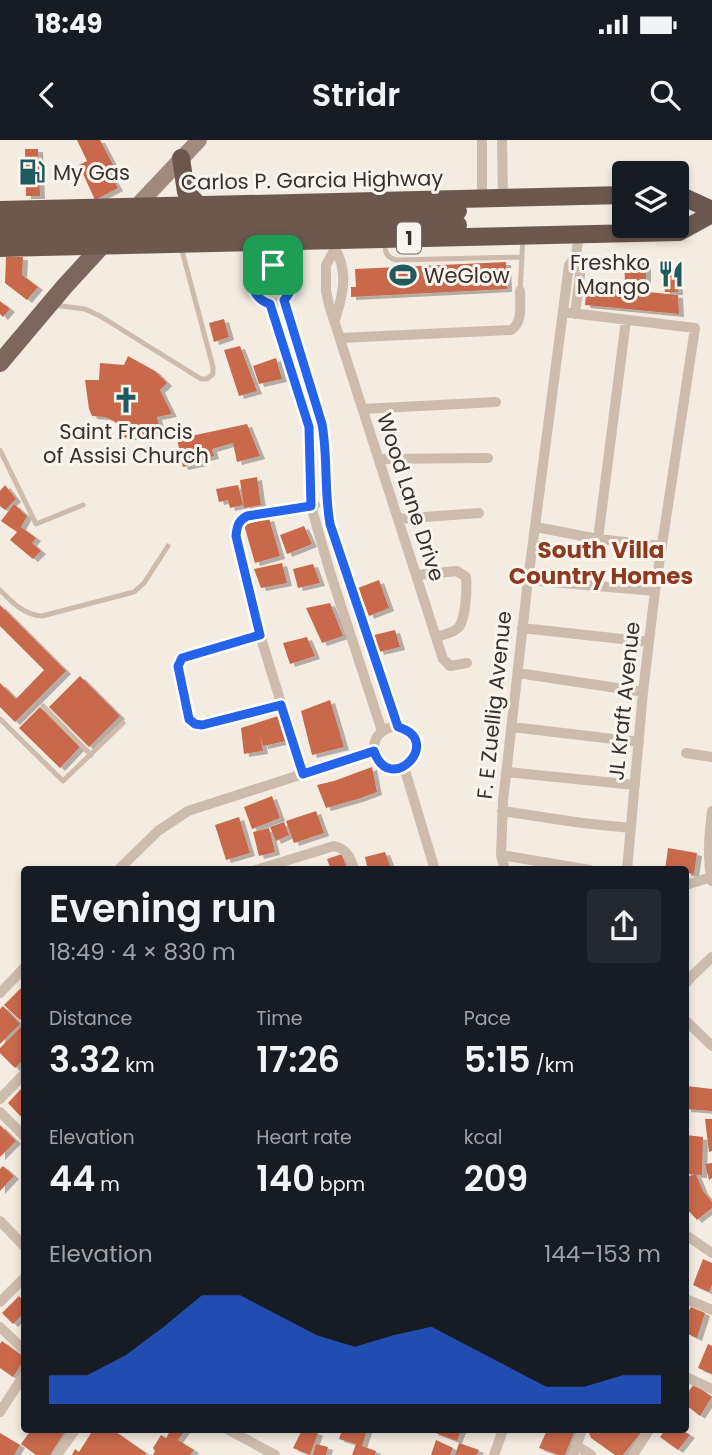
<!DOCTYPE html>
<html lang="en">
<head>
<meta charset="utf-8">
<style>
  :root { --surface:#171b24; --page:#242831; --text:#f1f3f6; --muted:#9ea1a6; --accent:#2563eb }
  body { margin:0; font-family:Poppins,sans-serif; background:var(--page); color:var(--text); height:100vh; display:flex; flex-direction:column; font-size:26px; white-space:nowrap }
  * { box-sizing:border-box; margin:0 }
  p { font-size:23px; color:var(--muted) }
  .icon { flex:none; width:38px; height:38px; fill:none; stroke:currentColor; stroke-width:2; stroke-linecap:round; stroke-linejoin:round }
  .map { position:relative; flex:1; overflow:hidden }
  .panel { position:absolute; left:21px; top:726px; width:668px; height:567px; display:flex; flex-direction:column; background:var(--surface); border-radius:7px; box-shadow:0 4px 10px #0003 }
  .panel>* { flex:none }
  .fabs { position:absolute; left:612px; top:21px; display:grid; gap:14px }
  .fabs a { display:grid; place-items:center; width:77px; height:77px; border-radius:7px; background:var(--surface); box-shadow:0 4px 10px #0003; font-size:35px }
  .pin { position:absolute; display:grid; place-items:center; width:60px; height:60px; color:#fff; margin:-30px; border-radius:14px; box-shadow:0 4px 10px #0006 }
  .round { display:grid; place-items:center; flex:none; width:74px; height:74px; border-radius:7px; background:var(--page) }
  .summary { display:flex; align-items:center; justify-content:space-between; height:119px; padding:0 28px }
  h1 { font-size:38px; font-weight:600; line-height:52px }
  .stats { display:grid; grid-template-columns:repeat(3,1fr); gap:10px; height:119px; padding:7px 28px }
  .stats div { display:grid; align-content:center }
  .stats b { font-size:35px; font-weight:600 }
  .stats small { font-size:19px; font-weight:400 }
  .stats p { font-size:19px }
  .chart { height:196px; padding:14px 28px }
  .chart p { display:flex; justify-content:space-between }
  .chart svg { width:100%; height:126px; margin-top:7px; fill:var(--accent); opacity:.7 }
  .status { display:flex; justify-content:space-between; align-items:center; height:49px; padding:0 35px; background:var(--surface); direction:ltr }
  .status svg { height:19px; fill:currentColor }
  header { display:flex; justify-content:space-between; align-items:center; height:91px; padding:0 28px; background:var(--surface); font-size:32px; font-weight:600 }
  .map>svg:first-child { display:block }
  .building { fill:#c8694b; filter:url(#shadow) }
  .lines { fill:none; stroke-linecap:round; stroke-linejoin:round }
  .service { stroke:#cdbbac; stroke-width:5 }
  .minor { stroke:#cdbbac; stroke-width:10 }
  .secondary { stroke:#a18a7d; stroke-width:16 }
  .primary { stroke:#7d675c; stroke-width:18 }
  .trunk { stroke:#6c584f; stroke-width:18 }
  .trunk-bridge { stroke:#6c584f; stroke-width:18 }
  .route-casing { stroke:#fff; stroke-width:14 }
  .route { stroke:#2563eb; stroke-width:9 }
  .labels { text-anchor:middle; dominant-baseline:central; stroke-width:6; stroke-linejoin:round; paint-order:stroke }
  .shield { fill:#fbf5ee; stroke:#756b66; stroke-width:2 }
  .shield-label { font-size:19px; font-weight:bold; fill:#3b302b }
  .poi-label { font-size:21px; fill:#3b302b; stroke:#fbf5ee; text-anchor:start }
  .street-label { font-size:21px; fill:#3b302b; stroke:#fbf5ee }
  .neighbourhood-label { font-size:23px; font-weight:bold; fill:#8c3b22; stroke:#fbf5ee }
</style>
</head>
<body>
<div class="status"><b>18:49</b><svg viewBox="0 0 49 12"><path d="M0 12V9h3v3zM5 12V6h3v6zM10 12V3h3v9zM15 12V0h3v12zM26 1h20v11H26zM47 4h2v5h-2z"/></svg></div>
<header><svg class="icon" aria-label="back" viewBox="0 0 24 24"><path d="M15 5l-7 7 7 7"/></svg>Stridr<svg class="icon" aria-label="search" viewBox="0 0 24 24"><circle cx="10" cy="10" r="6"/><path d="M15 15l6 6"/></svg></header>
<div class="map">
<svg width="712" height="1315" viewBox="0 0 712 1315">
  <defs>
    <filter id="shadow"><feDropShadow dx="5" dy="3" stdDeviation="0" flood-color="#0004"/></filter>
  </defs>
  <rect width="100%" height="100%" fill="#f4ebe1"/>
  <!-- building -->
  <path class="building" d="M77 0H100L116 30 110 34 118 48 95 60 79 25 87 21Z
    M25 9H38L40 56H26Z
    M624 116H646V143H625Z
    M6 117H23L22 135 38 147 27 160 5 143Z
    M506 122 507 149 351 157V147H356L355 129Z
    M664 126H677L678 152H665L663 134H664Z
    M587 146 678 155 679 174 585 165Z
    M0 161 10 169 3 177 0 174Z
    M224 179 229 197 214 202 209 183Z
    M240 206 257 251 239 256 224 210Z
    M128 216 155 231 167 243 160 250 172 274 157 277 161 293 123 298 119 286 114 281 105 277 92 276 89 269 85 240H99L100 223 124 225Z
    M276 218 282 239 259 244 253 226Z
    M247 284 260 316 237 322 233 303 212 309 214 316 201 319 202 323 183 327 177 299Z
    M257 337 261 365 244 368 240 340Z
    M5 345 16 359 5 370 0 366V351Z
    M238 345 243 365 230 368 228 360 219 362 216 349Z
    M14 364 27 376 21 387 36 398 32 403 41 411 33 419 10 400 17 392 1 381Z
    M269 378 280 416 255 423 244 385Z
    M304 386 312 404 287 414 280 395Z
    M282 423 287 443 261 448 254 429Z
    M313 424 320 443 298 448 293 429Z
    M379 440 389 468 369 476 358 448Z
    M330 463 343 496 322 503 306 468Z
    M0 465 66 531 15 582 0 567V543L16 559 44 530 0 486Z
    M395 490 400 507 379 512 374 495Z
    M307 497 315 516 290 524 283 503Z
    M80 536 120 576 89 607 49 567Z
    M330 560 344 607 312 615 301 571Z
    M40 567 80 607 60 628 19 588Z
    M278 576 286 601 263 606 260 593 263 611 244 614 241 588Z
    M372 627 377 652 358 659 326 668 317 645 334 641Z
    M272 656 280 678 252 689 244 667Z
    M316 671 324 693 294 703 286 681Z
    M239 677 250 713 226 720 215 685Z
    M284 682 289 695 276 701 270 687Z
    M269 688 275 712 259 716 253 692Z
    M668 708 697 713 694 734 686 733V730H665Z
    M385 712 391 728 384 730H368L365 717Z
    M342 714 347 730H331L327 719Z
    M24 845V875L20 880 4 865Z
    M3 866 20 884 0 904V869Z
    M24 884V919L15 928 0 913V908Z
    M686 946 712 949V971L686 969Z
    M22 948 24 951V980L8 963Z
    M705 979H712V1011L709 1012Z
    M0 985 16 1001 0 1017Z
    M686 995 703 997 702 1035 686 1034Z
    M712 1023V1038L709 1040 705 1024Z
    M3 1026 14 1036 0 1051V1029Z
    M696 1034 703 1051 712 1062V1068L697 1080 686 1068V1037Z
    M703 1119 712 1123V1145L709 1152 693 1145Z
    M19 1156 24 1162V1173L13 1184 2 1173Z
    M691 1167 705 1173 697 1198 686 1193V1175Z
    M2 1201 24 1217V1220L13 1237 0 1228V1204Z
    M708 1204 712 1206V1234L698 1228Z
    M694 1244 712 1257 700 1276 686 1265V1255Z
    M31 1290H66L50 1315H36L21 1304Z
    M93 1290H113L146 1313 145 1315H72L75 1309 79 1312Z
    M164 1290H185L178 1300 194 1310 190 1315H153L155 1311 153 1308 161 1295 166 1298 169 1293Z
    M302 1290H311L318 1293 310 1315 293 1308Z
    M342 1290H367L362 1306 376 1311 375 1315H352L356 1304 339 1299Z
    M434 1290H461L457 1301 433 1292Z
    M547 1290H575L565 1315H559L539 1308Z
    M590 1290H643L623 1315H615L591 1298 589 1293Z
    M665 1290H682L690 1295 678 1310 660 1297Z
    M0 1293 20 1305 14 1315H0Z
    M436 1300 453 1308 450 1315H431Z
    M459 1303 479 1310 477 1315H455Z
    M316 1304 328 1307 326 1315H313Z"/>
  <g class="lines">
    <!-- service -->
    <path class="service" d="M385 101C385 111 385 117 396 120L522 117
      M520 151 523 98
      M53 165 85 169 100 176 201 239H207L213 234V227L181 107
      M0 310 36 384 83 365
      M0 450C12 462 24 475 42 476L134 452 144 443 168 406
      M43 566 91 615
      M0 579 63 641 123 583"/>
    <!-- minor -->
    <path class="minor" d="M482 0V59
      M502 0 503 58
      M335 105C336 113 341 119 342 127 346 144 340 164 335 180
      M335 109 326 125V151L329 165 443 519 450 526 467 523
      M252 144a20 20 0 1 1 40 0a20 20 0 1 1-40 0Z
      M284 161 322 283C328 317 324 351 330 384L398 587
      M270 164 309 287 311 366 330 432 382 591
      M563 172 695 188 655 451 643 552 627 730
      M575 174 581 127 576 116 579 94
      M340 198 511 190C523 183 520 164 520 151
      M363 269 496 262
      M379 319 488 318
      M398 379 479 373
      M536 387 598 399 662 406
      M598 399 626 180
      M416 435 457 431 466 437C467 448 466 480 458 488 453 493 442 495 436 497
      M528 440 655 451
      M522 488 649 502
      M260 495 182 518 178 526 189 579 195 584 202 585 281 565
      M518 533 643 552
      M374 608a21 21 0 1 1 42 0a21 21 0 1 1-42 0Z
      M512 587 639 602
      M686 613 712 617
      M404 627 435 730
      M507 632 635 645
      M303 634 260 495 236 396C237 386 238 381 247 377L315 365
      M502 671 582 683 631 688
      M712 671C709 695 707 717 712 741
      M501 715 590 730
      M118 730 158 691 188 671 374 611
      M256 730 334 706C347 709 351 718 354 730
      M505 730 501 715 503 661 528 440 569 125 576 116
      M686 745 711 737
      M686 843 693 835 712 817
      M0 853 24 828
      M686 881 712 906
      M0 959 24 934
      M0 972 24 996
      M0 1081 24 1106
      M686 1095 712 1113
      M686 1159 712 1170
      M0 1162 24 1138
      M0 1187 24 1210
      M686 1237 712 1249
      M0 1272 24 1235
      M229 1290 275 1315
      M576 1305 591 1315
      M57 1315 75 1290
      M494 1315 503 1290
      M573 1315 582 1290
      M633 1315 649 1290"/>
    <!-- secondary -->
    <path class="secondary" d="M136 67 199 0"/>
    <!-- primary -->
    <path class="primary" d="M0 223 64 147 108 99"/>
    <!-- trunk -->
    <path class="trunk" d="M181 18 186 52 199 65
      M677 54 712 70
      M0 70 625 55
      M0 108 679 92 712 74"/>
    <!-- trunk-bridge -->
    <path class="trunk-bridge" d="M0 82 458 71
      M0 96 458 85"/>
  </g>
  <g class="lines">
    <!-- route casing -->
    <g class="route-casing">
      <path id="route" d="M266 125C289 123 300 143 284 160L322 284C328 317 324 351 330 384L398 587C445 600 390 658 374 611L303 634 281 565 202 585 195 584 189 579 178 526 182 518 260 495 236 396C237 386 238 381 247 376L311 366 309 287 270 164C250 158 247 135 266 125Z"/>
    </g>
    <!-- route -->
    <use href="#route" class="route"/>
  </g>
  <!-- icons -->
  <defs>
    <g id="fuel-bare" transform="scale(2.1)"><path d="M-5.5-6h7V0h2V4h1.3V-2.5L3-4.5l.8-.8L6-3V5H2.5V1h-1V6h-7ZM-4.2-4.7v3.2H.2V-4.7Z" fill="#1f5a5e" stroke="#fbf5ee" stroke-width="2.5" paint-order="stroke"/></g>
    <g id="restaurant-bare" transform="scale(2.1)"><path d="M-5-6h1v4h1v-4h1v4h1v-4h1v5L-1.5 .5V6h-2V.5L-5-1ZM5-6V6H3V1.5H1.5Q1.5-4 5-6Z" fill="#1f5a5e" stroke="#fbf5ee" stroke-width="2.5" paint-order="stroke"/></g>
    <g id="stadium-bare" transform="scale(2.1)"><path d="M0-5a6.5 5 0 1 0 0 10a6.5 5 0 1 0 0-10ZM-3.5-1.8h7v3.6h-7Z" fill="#1f5a5e" stroke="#fbf5ee" stroke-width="2.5" paint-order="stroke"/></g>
    <g id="church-bare" transform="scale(2.1)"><path d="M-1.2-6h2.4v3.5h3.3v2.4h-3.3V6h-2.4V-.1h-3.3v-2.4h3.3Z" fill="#1f5a5e" stroke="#fbf5ee" stroke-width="2.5" paint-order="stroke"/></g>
  </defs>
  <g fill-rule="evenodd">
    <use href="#fuel-bare" x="32" y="32"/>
    <use href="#restaurant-bare" x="671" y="134"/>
    <use href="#stadium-bare" x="403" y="135"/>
    <use href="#church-bare" x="126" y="260"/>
  </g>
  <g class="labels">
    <!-- shield labels -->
    <rect class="shield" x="397" y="82.5" width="24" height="31" rx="5"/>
    <g class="shield-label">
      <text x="409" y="98">1</text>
    </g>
    <!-- poi labels -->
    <g class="poi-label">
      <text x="53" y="32">My Gas</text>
      <text x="650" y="122" text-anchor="end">Freshko<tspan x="650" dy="24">Mango</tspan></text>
      <text x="424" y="135">WeGlow</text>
      <text x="126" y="291" text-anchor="middle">Saint Francis<tspan x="126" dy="24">of Assisi Church</tspan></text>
    </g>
    <!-- street labels -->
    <g class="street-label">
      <text transform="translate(312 40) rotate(-1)">Carlos P. Garcia Highway</text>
      <text transform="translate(411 357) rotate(72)">Wood Lane Drive</text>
      <text transform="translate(624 561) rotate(-84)">JL Kraft Avenue</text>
      <text transform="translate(494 565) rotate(-84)">F. E Zuellig Avenue</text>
    </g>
    <!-- neighbourhood labels -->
    <g class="neighbourhood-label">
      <text x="601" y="410">South Villa<tspan x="601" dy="26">Country Homes</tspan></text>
    </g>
  </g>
</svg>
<div class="fabs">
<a><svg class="icon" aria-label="layers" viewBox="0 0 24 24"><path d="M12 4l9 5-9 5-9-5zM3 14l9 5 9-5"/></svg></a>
</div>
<div class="pin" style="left:273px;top:125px;background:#1e9e55"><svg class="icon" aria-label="arrive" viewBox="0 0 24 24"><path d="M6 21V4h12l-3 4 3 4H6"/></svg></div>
<section class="panel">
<div class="summary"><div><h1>Evening run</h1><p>18:49 · 4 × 830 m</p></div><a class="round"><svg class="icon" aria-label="share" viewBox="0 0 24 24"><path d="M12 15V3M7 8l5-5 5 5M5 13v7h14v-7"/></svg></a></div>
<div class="stats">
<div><p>Distance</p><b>3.32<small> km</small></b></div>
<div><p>Time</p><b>17:26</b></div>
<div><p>Pace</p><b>5:15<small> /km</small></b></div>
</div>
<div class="stats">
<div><p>Elevation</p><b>44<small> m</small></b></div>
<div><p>Heart rate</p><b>140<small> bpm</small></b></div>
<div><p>kcal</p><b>209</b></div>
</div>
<div class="chart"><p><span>Elevation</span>144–153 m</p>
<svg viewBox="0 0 160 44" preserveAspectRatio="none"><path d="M0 44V34L10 34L20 27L30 17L40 6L50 6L60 13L70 20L80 24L90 20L100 17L110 24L120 31L130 38L140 38L150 34L160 34V44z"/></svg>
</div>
</section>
</div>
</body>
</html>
